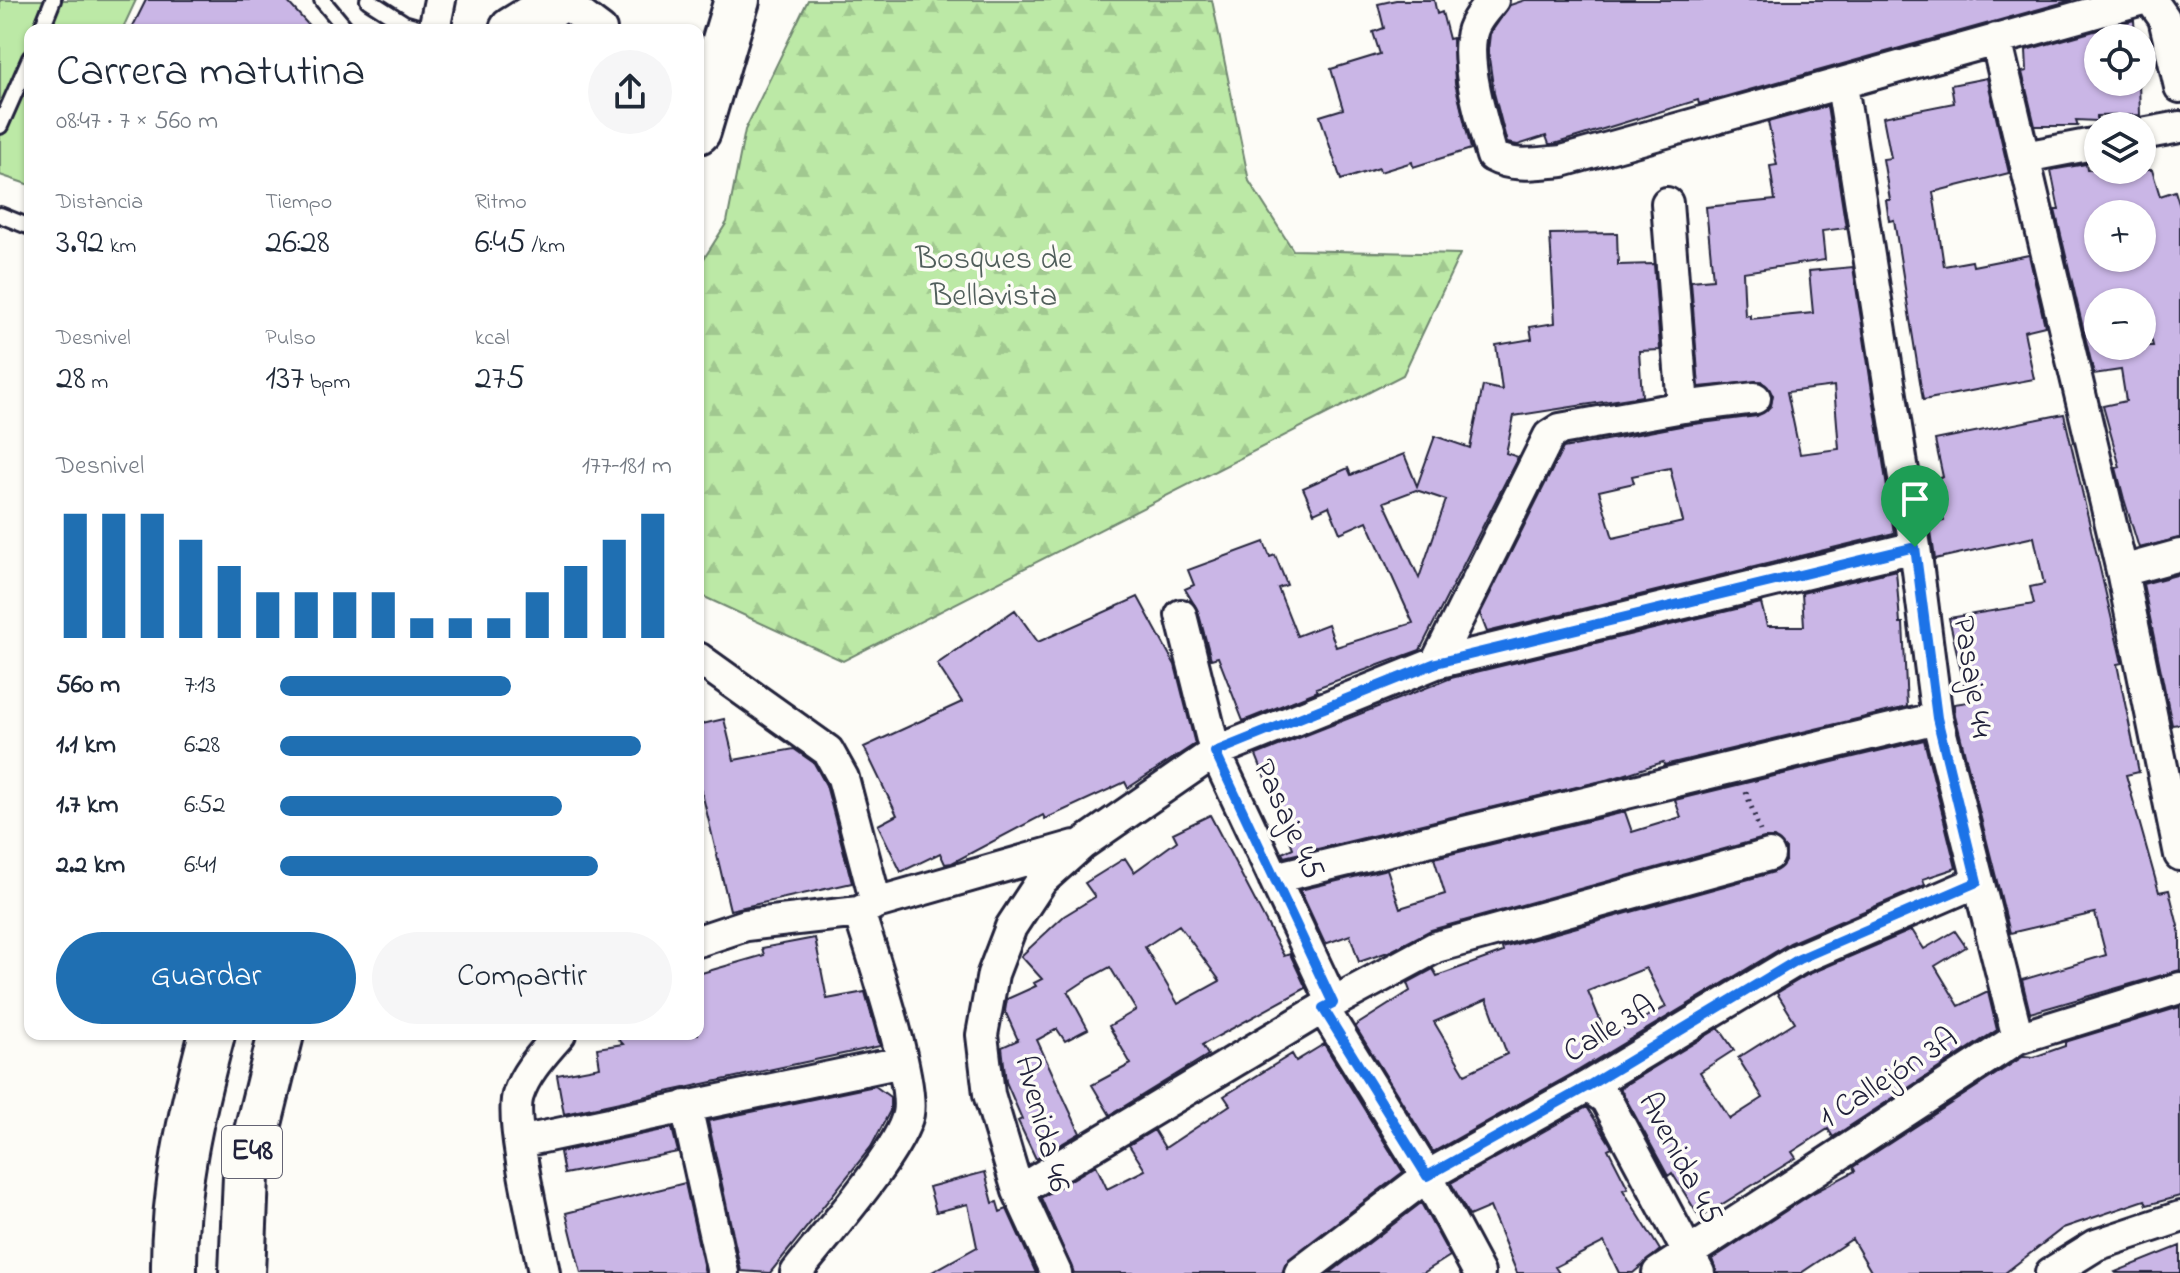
<!DOCTYPE html>
<html lang="es">
<head>
<meta charset="utf-8">
<style>
  :root { --surface:#fff; --page:#f6f6f7; --text:#1f2937; --muted:#747a83; --accent:#1f6fb2 }
  body { margin:0; font-family:"Indie Flower",sans-serif; background:var(--page); color:var(--text); height:100vh; display:flex; flex-direction:column; font-size:30px; white-space:nowrap }
  * { box-sizing:border-box; margin:0 }
  p { font-size:26px; color:var(--muted) }
  .icon { flex:none; width:44px; height:44px; fill:none; stroke:currentColor; stroke-width:2; stroke-linecap:round; stroke-linejoin:round }
  .map { position:relative; flex:1; overflow:hidden }
  .details { position:absolute; left:24px; top:24px; width:680px; height:1016px; display:flex; flex-direction:column; background:var(--surface); border-radius:16px; box-shadow:0 2px 6px #0004 }
  .details>* { flex:none }
  .buttons { position:absolute; left:2084px; top:24px; display:grid; gap:16px }
  .buttons a { display:grid; place-items:center; width:72px; height:72px; border-radius:50%; background:var(--surface); box-shadow:0 2px 6px #0004; font-size:40px }
  .pin { position:absolute; display:grid; place-items:center; width:68px; height:68px; color:#fff; margin:-82px -34px; border-radius:50% 50% 50% 0; rotate:-45deg; box-shadow:0 0 8px #0007 }
  .pin .icon { rotate:45deg }
  .round { display:grid; place-items:center; flex:none; width:84px; height:84px; border-radius:42px; background:var(--page) }
  .summary { display:flex; align-items:center; justify-content:space-between; height:136px; padding:0 32px }
  h1 { font-size:44px; font-weight:600; line-height:60px }
  .stats { display:grid; grid-template-columns:repeat(3,1fr); gap:12px; height:136px; padding:8px 32px }
  .stats div { display:grid; align-content:center }
  .stats b { font-size:34px; font-weight:600 }
  .stats small { font-size:22px; font-weight:400 }
  .stats p { font-size:22px }
  .chart { height:224px; padding:16px 32px }
  .chart p { display:flex; justify-content:space-between }
  .chart svg { width:100%; height:144px; margin-top:8px; stroke:var(--accent); stroke-width:6 }
  .action { display:flex; gap:16px; margin-top:auto; padding:16px 32px }
  .action a { flex:1; height:92px; border-radius:48px; background:var(--accent); color:#fff; font-size:32px; font-weight:600; line-height:92px; text-align:center }
  .action a+a { background:var(--page); color:var(--text) }
  ul { padding:0 32px; list-style:none; font-size:26px }
  li { display:grid; grid-template-columns:128px 96px 1fr; align-items:center; height:60px }
  li i { height:20px; border-radius:10px; background:var(--accent) }
  .map>svg:first-child { display:block }
  .grass { fill:#bce9a6; stroke:#6f8670; stroke-width:2 }
  .forest { fill:url(#forest-firs); stroke:#6f8670; stroke-width:2 }
  .building { fill:#cab6e6; stroke:#22223b; stroke-width:2; fill-rule:evenodd }
  .lines { fill:none; stroke-linecap:round; stroke-linejoin:round }
  .lane-casing { stroke:#22223b; stroke-width:20 }
  .street-casing { stroke:#22223b; stroke-width:36 }
  .primary-casing { stroke:#22223b; stroke-width:50 }
  .path { stroke:#22223b; stroke-width:5; stroke-dasharray:2 6; stroke-linecap:butt }
  .lane { stroke:#fdfcf7; stroke-width:14 }
  .street { stroke:#fdfcf7; stroke-width:30 }
  .primary { stroke:#fdfcf7; stroke-width:44 }
  .route-casing { stroke:#fff; stroke-width:16 }
  .route { stroke:#1a73e8; stroke-width:10 }
  .labels { text-anchor:middle; dominant-baseline:central; stroke-width:7; stroke-linejoin:round; paint-order:stroke }
  .shield { fill:#fdfcf7; stroke:#646373; stroke-width:2 }
  .shield-label { font-size:30px; font-weight:bold; fill:#22223b }
  .park-label { font-size:32px; fill:#505e5b; stroke:#fdfcf7 }
  .street-label { font-size:32px; fill:#22223b; stroke:#fdfcf7 }
</style>
</head>
<body>
<div class="map">
<svg width="2180" height="1273" viewBox="0 0 2180 1273">
  <defs>
    <pattern id="forest-firs" width="22" height="20" patternUnits="userSpaceOnUse" patternTransform="scale(2)"><rect width="22" height="20" fill="#bce9a6"/><path d="M5 1l3.5 6h-7zM16 11l3.5 6h-7z" fill="#a1c890"/></pattern>
  </defs>
  <rect width="100%" height="100%" fill="#fdfcf7"/>
  <filter id="ink" filterUnits="userSpaceOnUse"><feTurbulence type="fractalNoise" baseFrequency=".0125" numOctaves="2"/><feDisplacementMap in="SourceGraphic" scale="16" xChannelSelector="R" yChannelSelector="G"/><feConvolveMatrix kernelMatrix="1 2 1 2 8 2 1 2 1" color-interpolation-filters="sRGB"/></filter>
  <g filter="url(#ink)">
    <!-- grass -->
    <path class="grass" d="M0 0H136L122 30H30V185L0 175Z"/>
    <!-- forest -->
    <path class="forest" d="M808 0H1212L1249 181 1293 250 1460 254 1403 375 843 661 698 594V268L727 222 745 130Z"/>
    <!-- building -->
    <path class="building" d="M146 0H286L313 30H131Z
      M1396 0H1434L1437 14 1442 12 1449 39 1453 38 1455 83 1471 149 1413 167 1412 162 1380 172 1379 168 1341 180 1320 116 1343 109 1331 69 1380 54 1373 32 1384 28 1378 4Z
      M1525 0H2072L1699 104 1698 100 1554 144H1549L1546 136 1518 145 1507 143 1494 93 1488 51 1490 34 1510 5Z
      M2134 20 2135 38H2097L2098 82H2139L2140 115 2097 116V121L2076 120 2078 126H2035L2022 72 2027 71 2026 50Z
      M1987 78 2009 173 1933 192 1944 266 1972 261 1973 266 2029 255 2045 326 2024 331 2034 379 1923 400 1894 220 1889 221 1886 200H1890L1883 159 1891 158 1883 117 1954 103 1951 85Z
      M1827 106 1846 228 1822 231 1825 260 1743 272 1745 316 1750 315V319L1813 313 1809 271 1853 267 1894 533 1487 632 1480 614 1563 448 1686 425 1757 416 1771 406 1773 395 1761 381 1699 387 1691 281 1713 279 1706 207 1775 200 1770 166 1777 165 1768 122ZM1834 386 1839 449 1800 454 1787 392ZM1670 468 1683 522 1613 538 1599 491 1634 483 1632 476Z
      M2086 164 2087 170H2152L2160 196 2175 191 2180 207V538L2139 548 2124 499 2116 468 2120 467 2103 406 2126 401 2121 370 2094 374 2055 210H2059L2051 170ZM2098 214H2142V258H2098ZM2098 302H2142L2153 346H2098Z
      M1617 233 1618 265 1654 264 1660 350 1639 351 1642 396 1514 416 1506 453 1518 457 1420 650 1316 688 1318 691 1243 721 1218 657 1211 659 1198 611 1185 589 1194 585 1188 570 1264 542 1270 557 1275 555 1287 585 1278 588 1297 636 1328 624 1336 647 1413 623 1367 521 1340 533 1329 506 1314 513 1303 488 1348 468 1351 475 1404 454 1417 486 1435 436 1470 448 1483 386 1502 390 1496 345 1532 339 1530 327 1555 323 1550 234ZM1416 490 1446 500 1419 578 1384 502Z
      M2064 414 2122 663 2117 664 2139 772 2126 775 2159 892 2169 890 2180 934V970L2030 1013 2022 980 2106 955 2095 913 2010 933 1955 715 1954 704 1968 702 1949 618 2034 604 2030 587 2044 584 2034 537 1935 559 1930 524 1944 521 1934 480 1943 477 1935 440Z
      M1896 570 1900 623H1903L1907 707 1664 765 1663 762 1614 778 1284 857 1282 853 1293 848 1256 755 1451 678 1761 603 1767 626H1804L1802 593Z
      M2180 574V724L2172 725 2143 584Z
      M1138 597 1175 665 1195 744 1128 788 1125 782 1045 819 1043 815 952 863 945 864 940 853 901 872 878 825 897 815 864 747 962 702 937 664 1015 610 1038 642Z
      M724 719 734 760 794 749 814 763 826 785 852 883 730 910 698 776V725Z
      M1924 740 1956 868 1923 879 1925 885 1790 943 1579 1070 1433 1152 1355 1026 1410 991 1407 983 1433 969 1437 976 1503 952 1502 948 1774 872 1786 860V849L1774 838H1764L1431 930 1391 951 1359 962 1350 935 1325 944 1300 890 1387 869 1400 908 1445 894 1434 858 1625 812 1632 832 1681 817 1675 800ZM1646 968 1666 1007 1607 1037 1588 991ZM1487 999 1507 1054 1465 1074 1434 1022Z
      M1210 815 1284 956 1290 954 1306 988 1202 1045 1208 1055 1110 1115 1092 1085 1131 1064 1109 1026 1136 1010 1110 967 1086 980 1068 992 1088 1029 1065 1041 1057 1029 1037 1040 1080 1133 1036 1159 1018 1121 1022 1119 1006 1082 1002 1047 1018 1040 1005 1011 1007 999 1036 986 1034 983 1042 979 1021 956 1064 916 1095 897 1085 883 1125 858 1134 872 1177 841 1173 833ZM1179 925 1220 981 1178 1004 1145 947Z
      M1912 930 1924 949 1955 931 1966 947 1935 966 1959 1006 1988 992 1997 1030 1833 1137 1828 1129 1792 1152 1796 1158 1700 1218 1672 1173 1668 1176 1620 1088 1719 1028 1734 1050 1700 1072 1730 1119 1763 1098 1738 1058 1795 1022 1777 993 1807 975Z
      M815 938 827 999 865 992 880 1046 564 1114 557 1075 600 1067 597 1048 623 1044 614 1034H698V974L764 955 762 948Z
      M2180 1007V1196L2147 1205 2145 1200 2063 1228 2005 1273H1872L1852 1239 1801 1273H1717L1712 1259 1813 1193 1855 1171 1853 1167 2024 1056 2034 1057 2065 1046V1042Z
      M1324 1044 1403 1172 1289 1259 1282 1273H1074L1041 1198 1096 1165 1107 1189 1145 1170 1129 1145 1154 1130 1165 1148 1230 1105 1224 1096 1292 1054 1296 1061Z
      M875 1086 890 1097V1111L871 1147 770 1273 741 1271 708 1121Z
      M1587 1107 1612 1147 1608 1149 1628 1188 1623 1190 1660 1250 1633 1273H1619L1604 1242 1555 1267 1559 1273H1517L1490 1207 1469 1216 1451 1183Z
      M672 1128 678 1152 564 1174 560 1152Z
      M985 1172 993 1203 997 1202 1000 1212 1007 1209 1036 1273H930L977 1247 968 1204 936 1212 929 1187Z
      M685 1183 705 1273H581L566 1213Z
      M1421 1203 1450 1256 1423 1273H1330Z
      M2180 1246V1273H2116L2115 1272Z"/>
    <g class="lines">
      <!-- lane casing -->
      <g class="lane-casing">
        <path id="lane" d="M322 0 347 30
          M368 0 404 23 428 30
          M41 30 53 0
          M0 126 30 58
          M0 215 30 227"/>
      </g>
      <!-- street casing -->
      <g class="street-casing">
        <path id="street" d="M561 0 601 30
          M1493 0C1484 11 1472 23 1471 38 1466 70 1483 124 1492 156 1514 168 1538 163 1562 161L2139 0
          M2145 0 2152 1 2164 18 2180 87
          M434 30 440 0
          M1996 39 2122 571 2180 855
          M1842 85 1915 547 1937 718 2018 1038
          M2142 134 2180 127
          M2025 157 2098 143
          M1667 203 1683 407
          M2122 571 2180 555
          M1181 615 1215 752 1333 1003
          M698 658 828 751 843 778 876 903
          M1436 663 1549 436 1560 429 1683 407 1755 398
          M1274 878 1937 718
          M698 941 746 925 859 912 876 903 1075 846
          M1323 1008 1427 1176 1479 1273
          M1588 1086 1606 1099 1699 1273
          M686 1106 723 1273
          M519 1142 902 1062
          M1018 1191 1323 1008 1436 947 1769 855
          M544 1273C538 1239 509 1121 518 1095 526 1071 544 1053 560 1034
          M796 1273C823 1238 900 1152 908 1114 915 1080 871 951 859 912
          M1056 1273 1018 1191 989 1094 982 1035 993 974 1011 927 1042 880 1081 845 1215 752 1436 663 1915 547
          M1300 1273 1427 1176 1588 1086 1799 959 1977 882
          M1658 1273 2018 1038 2180 988
          M2051 1273 2096 1245 2180 1217"/>
      </g>
      <!-- primary casing -->
      <g class="primary-casing">
        <path id="primary" d="M512 30 560 0
          M698 131 737 0
          M174 1273C173 1191 191 1113 212 1034
          M242 1273 246 1176 281 1034"/>
      </g>
      <!-- path -->
      <path class="path" d="M1746 792 1760 831"/>
      <!-- lane -->
      <use href="#lane" class="lane"/>
      <!-- street -->
      <use href="#street" class="street"/>
      <!-- primary -->
      <use href="#primary" class="primary"/>
    </g>
  </g>
  <g class="lines" filter="url(#ink)">
    <!-- route casing -->
    <g class="route-casing">
      <path id="route" d="M1915 547 1937 718 1977 882 1799 959 1588 1086 1427 1176 1323 1008 1333 1003 1215 752 1436 663Z"/>
    </g>
    <!-- route -->
    <use href="#route" class="route"/>
  </g>
  <g class="labels">
    <!-- shield labels -->
    <rect class="shield" x="222" y="1126" width="60" height="52" rx="6"/>
    <g class="shield-label">
      <text x="252" y="1152">E48</text>
    </g>
    <!-- park labels -->
    <g class="park-label">
      <text x="994" y="260">Bosques de<tspan x="994" dy="37">Bellavista</tspan></text>
    </g>
    <!-- street labels -->
    <g class="street-label">
      <text transform="translate(1971 677) rotate(81)">Pasaje 44</text>
      <text transform="translate(1287 820) rotate(65)">Pasaje 45</text>
      <text transform="translate(1610 1030) rotate(-31)">Calle 3A</text>
      <text transform="translate(1889 1079) rotate(-33)">1 Callejón 3A</text>
      <text transform="translate(1041 1124) rotate(75)">Avenida 46</text>
      <text transform="translate(1679 1159) rotate(62)">Avenida 45</text>
    </g>
  </g>
</svg>
<div class="buttons">
<a><svg class="icon" aria-label="locate" viewBox="0 0 24 24"><circle cx="12" cy="12" r="6"/><path d="M12 2v4M12 18v4M2 12h4M18 12h4"/></svg></a>
<a><svg class="icon" aria-label="layers" viewBox="0 0 24 24"><path d="M12 4l9 5-9 5-9-5zM3 14l9 5 9-5"/></svg></a>
<a>+</a>
<a>−</a>
</div>
<div class="pin" style="left:1915px;top:547px;background:#1e9e55"><svg class="icon" aria-label="arrive" viewBox="0 0 24 24"><path d="M6 21V4h12l-3 4 3 4H6"/></svg></div>
<section class="details">
<div class="summary"><div><h1>Carrera matutina</h1><p>08:47 · 7 × 560 m</p></div><a class="round"><svg class="icon" aria-label="share" viewBox="0 0 24 24"><path d="M12 15V3M7 8l5-5 5 5M5 13v7h14v-7"/></svg></a></div>
<div class="stats">
<div><p>Distancia</p><b>3.92<small> km</small></b></div>
<div><p>Tiempo</p><b>26:28</b></div>
<div><p>Ritmo</p><b>6:45<small> /km</small></b></div>
</div>
<div class="stats">
<div><p>Desnivel</p><b>28<small> m</small></b></div>
<div><p>Pulso</p><b>137<small> bpm</small></b></div>
<div><p>kcal</p><b>275</b></div>
</div>
<div class="chart"><p><span>Desnivel</span>177–181 m</p>
<svg viewBox="0 0 160 44" preserveAspectRatio="none"><path d="M5 44V6M15 44V6M25 44V6M35 44V14M45 44V22M55 44V30M65 44V30M75 44V30M85 44V30M95 44V38M105 44V38M115 44V38M125 44V30M135 44V22M145 44V14M155 44V6"/></svg>
</div>
<ul>
<li><b>560 m</b>7:13<i style="width:59%"></i></li>
<li><b>1.1 km</b>6:28<i style="width:92%"></i></li>
<li><b>1.7 km</b>6:52<i style="width:72%"></i></li>
<li><b>2.2 km</b>6:41<i style="width:81%"></i></li>
</ul>
<div class="action"><a>Guardar</a><a>Compartir</a></div>
</section>
</div>
</body>
</html>
